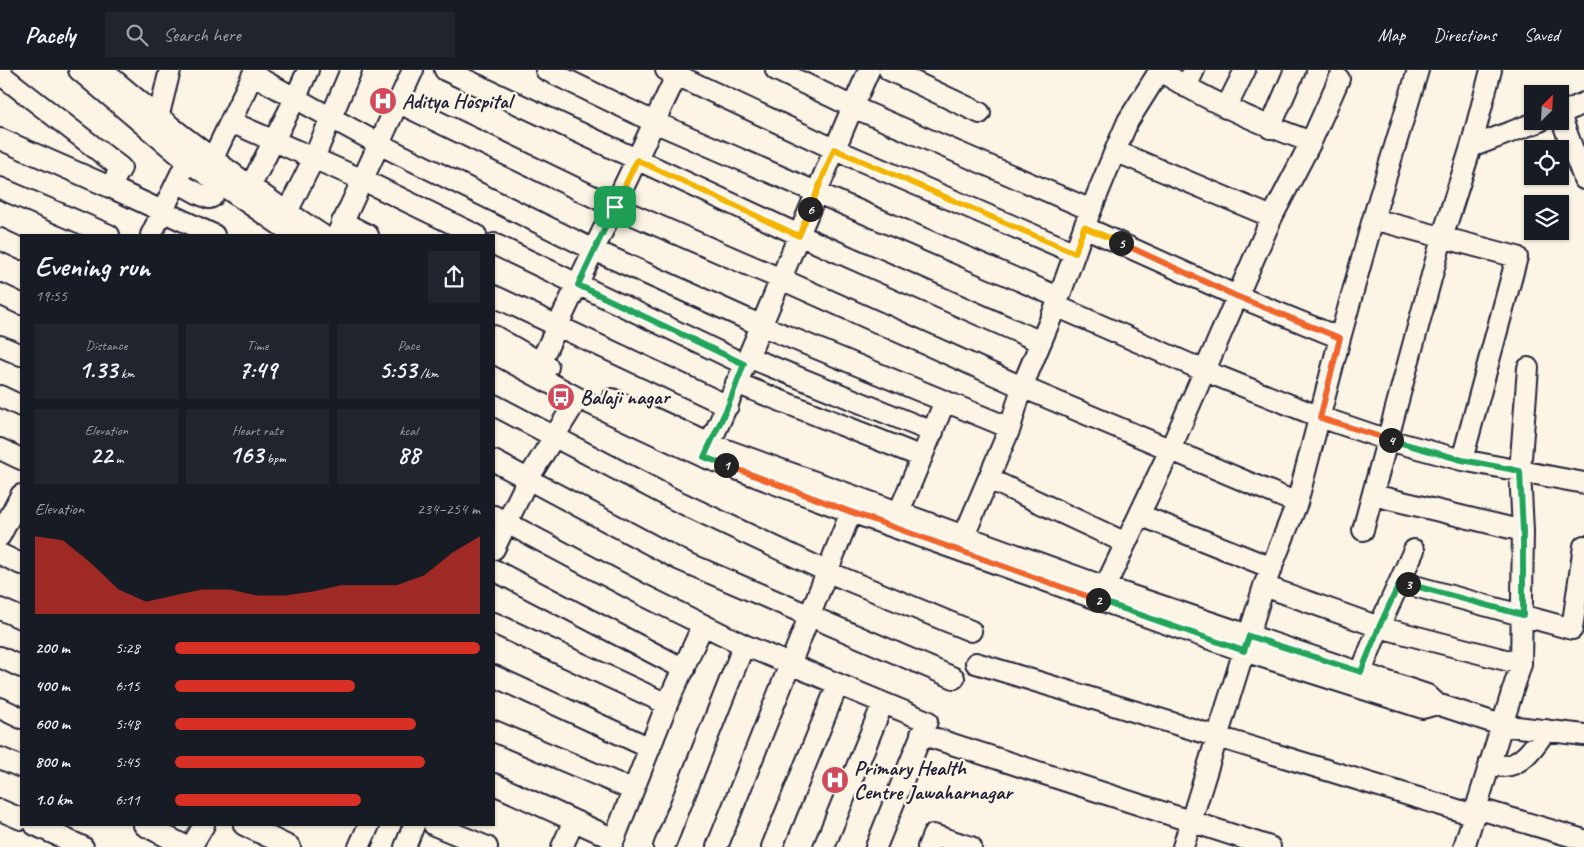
<!DOCTYPE html>
<html lang="en">
<head>
<meta charset="utf-8">
<style>
  :root { --surface:#171b24; --page:#20242c; --text:#f1f3f6; --muted:#9ea1a6; --line:#363941; --accent:#d93025 }
  body { margin:0; font-family:Caveat,sans-serif; background:var(--page); color:var(--text); height:100vh; display:flex; flex-direction:column; font-size:19px; white-space:nowrap }
  * { box-sizing:border-box; margin:0 }
  p { font-size:16px; color:var(--muted) }
  .icon { flex:none; width:28px; height:28px; fill:none; stroke:currentColor; stroke-width:2; stroke-linecap:round; stroke-linejoin:round }
  .map { position:relative; flex:1; overflow:hidden }
  .drawer { position:absolute; left:20px; top:164px; width:475px; height:592px; display:flex; flex-direction:column; background:var(--surface); border-radius:0px; box-shadow:0 1px 4px #0004 }
  .drawer>* { flex:none }
  .needle { width:32px; rotate:24deg }
  .fabs { position:absolute; left:1524px; top:15px; display:grid; gap:10px }
  .fabs a { display:grid; place-items:center; width:45px; height:45px; border-radius:0px; background:var(--surface); box-shadow:0 1px 4px #0004; font-size:25px }
  .pin { position:absolute; display:grid; place-items:center; width:42px; height:42px; color:#fff; margin:-21px; border-radius:10px; box-shadow:0 2px 8px #0006 }
  .km { position:absolute; width:25px; height:25px; margin:-12px; border-radius:50%; background:#222; color:#fff; font-size:14px; line-height:25px; text-align:center }
  .round { display:grid; place-items:center; flex:none; width:52px; height:52px; border-radius:0px; background:var(--page) }
  .head { display:flex; align-items:center; justify-content:space-between; height:85px; padding:0 15px }
  h1 { font-size:28px; font-weight:700; line-height:38px }
  .metrics { display:grid; grid-template-columns:repeat(3,1fr); gap:8px; height:85px; padding:5px 15px }
  .metrics div { display:grid; align-content:center; border-radius:0px; background:var(--page); text-align:center }
  .metrics b { font-size:25px; font-weight:700 }
  .metrics small { font-size:14px; font-weight:400 }
  .metrics p { font-size:14px }
  .chart { height:140px; padding:10px 15px }
  .chart p { display:flex; justify-content:space-between }
  .chart svg { width:100%; height:90px; margin-top:5px; fill:var(--accent); opacity:.7 }
  ul { padding:0 15px; list-style:none; font-size:16px }
  li { display:grid; grid-template-columns:80px 60px 1fr; align-items:center; height:38px }
  li i { height:12px; border-radius:6px; background:var(--accent) }
  header { display:flex; align-items:center; gap:30px; box-sizing:border-box; height:70px; padding:0 25px; background:var(--surface); border-bottom:1px solid var(--line) }
  header strong { font-size:24px }
  nav { display:flex; gap:28px; margin-inline-start:auto; font-size:18px }
  .search { width:350px; height:45px; background:var(--page); display:flex; align-items:center; gap:12px; box-sizing:border-box; padding:0 18px; border-radius:0px; color:var(--muted); font-size:19px }
  .map>svg:first-child { display:block }
  .lines { fill:none; stroke-linecap:round; stroke-linejoin:round }
  .minor-casing { stroke:#22223b; stroke-width:24 }
  .minor { stroke:#fcf5e5; stroke-width:20 }
  .split-1-casing { stroke:#fff; stroke-width:10 }
  .split-2-casing { stroke:#fff; stroke-width:10 }
  .split-3-casing { stroke:#fff; stroke-width:10 }
  .split-4-casing { stroke:#fff; stroke-width:10 }
  .split-5-casing { stroke:#fff; stroke-width:10 }
  .split-6-casing { stroke:#fff; stroke-width:10 }
  .split-7-casing { stroke:#fff; stroke-width:10 }
  .split-1 { stroke:#22a559; stroke-width:6 }
  .split-2 { stroke:#f0652b; stroke-width:6 }
  .split-3 { stroke:#22a559; stroke-width:6 }
  .split-4 { stroke:#22a559; stroke-width:6 }
  .split-5 { stroke:#f0652b; stroke-width:6 }
  .split-6 { stroke:#f5b400; stroke-width:6 }
  .split-7 { stroke:#f5b400; stroke-width:6 }
  .labels { text-anchor:middle; dominant-baseline:central; stroke-width:5; stroke-linejoin:round; paint-order:stroke }
  .poi-label { font-size:21px; font-weight:bold; fill:#22223b; stroke:#fcf5e5; text-anchor:start }
</style>
</head>
<body>
<header>
<strong>Pacely</strong>
<div class="search"><svg class="icon" aria-label="search" viewBox="0 0 24 24"><circle cx="10" cy="10" r="6"/><path d="M15 15l6 6"/></svg>Search here</div>
<nav><a>Map</a><a>Directions</a><a>Saved</a></nav>
</header>
<div class="map">
<svg width="1584" height="777" viewBox="0 0 1584 777">
  <rect width="100%" height="100%" fill="#fcf5e5"/>
  <filter id="ink" filterUnits="userSpaceOnUse"><feTurbulence type="fractalNoise" baseFrequency=".02" numOctaves="2"/><feDisplacementMap in="SourceGraphic" scale="10" xChannelSelector="R" yChannelSelector="G"/><feConvolveMatrix kernelMatrix="1 2 1 2 8 2 1 2 1" color-interpolation-filters="sRGB"/></filter>
  <g filter="url(#ink)">
    <g class="lines">
      <!-- minor casing -->
      <g class="minor-casing">
        <path id="minor" d="M79 0 187 91 295 165
          M102 0C173 61 243 114 322 165
          M445 0 799 165 1041 272
          M546 0 654 52 1058 227
          M666 0 834 79 1075 183
          M776 0 853 37 1091 140
          M889 0 980 43
          M1159 0C1207 31 1258 53 1311 72L1339 9
          M0 4 121 98 110 117 0 69
          M253 5 379 74 594 180 760 255 1010 358
          M1186 17 1194 0
          M397 32 615 137 781 209 1022 317 1297 433
          M1226 38 1245 0
          M1560 44 1584 33
          M1560 45 1584 109
          M158 48 170 0
          M231 52 363 110 476 165
          M1270 58 1295 0
          M1471 77 1540 51
          M1115 81 1272 147
          M212 90 255 0
          M177 112 199 124 209 128 212 127 220 113
          M110 117 214 165
          M250 117 295 29 308 0
          M0 118 109 165
          M287 142 314 88 351 0
          M1373 149 1517 187 1462 390
          M342 152 368 165
          M1084 157 1237 226 1340 268
          M151 165 187 91
          M337 165 413 0
          M0 169 21 179
          M494 174 744 294
          M0 224 21 234
          M494 226 728 336
          M1056 236 1205 301 1320 347 1388 370 1462 390 1584 413
          M494 266 548 297
          M0 276 21 285
          M494 283 578 328 704 387 851 442 1244 581 1423 638 1437 634 1501 655 1584 665
          M748 287 933 362
          M540 293 679 0
          M736 313 922 387
          M0 326 21 336
          M612 329 710 374 1105 517 1427 625 1437 634
          M494 335 673 429 828 502 971 561
          M0 379 21 389
          M705 384C764 258 812 127 869 0
          M494 391 678 489 954 608
          M989 409 1126 473
          M1373 425 1523 461
          M899 442 945 331
          M1140 445 1272 498
          M494 446 643 525 744 575 927 651 876 777
          M1363 460 1442 168 1471 77 1491 0
          M0 466 21 425
          M964 466 1010 358 1022 317 1056 236 1084 157 1115 81 1128 51 1160 0
          M494 479 528 409 578 328
          M0 484 21 494
          M494 500 684 599
          M1400 512 1572 559 1584 476
          M1264 516 1379 557 1521 594
          M1105 517 1170 380 1272 147 1311 72
          M0 539 21 548
          M494 553 667 634
          M0 587 21 597
          M976 593 1474 745
          M1361 602 1379 557 1414 480
          M494 606 650 678
          M0 638 21 648
          M494 661 633 720
          M921 664 1270 777
          M0 688 21 697
          M1490 692C1493 693 1498 695 1501 696 1521 698 1536 674 1546 660
          M494 714 614 769
          M1476 738 1584 770
          M0 740 21 749
          M35 755 83 777
          M144 755 187 777
          M244 755 290 777
          M434 755 487 777
          M191 777 204 755
          M359 777 369 755
          M405 777 414 755
          M562 777 574 751
          M611 777 667 634 703 555
          M664 777 744 575
          M717 777 851 442
          M772 777 838 614
          M824 777 883 633
          M928 777 933 765 971 777
          M1183 777 1264 516 1297 433 1340 268 1373 149 1418 0
          M1464 777 1521 594 1523 461 1520 401 1528 298"/>
      </g>
      <!-- minor -->
      <use href="#minor" class="minor"/>
    </g>
  </g>
  <g class="lines" filter="url(#ink)">
    <!-- split-1 casing -->
    <g class="split-1-casing">
      <path id="split-1" d="M615 137 578 215 744 294 728 336 704 387 726 395"/>
    </g>
    <!-- split-2 casing -->
    <g class="split-2-casing">
      <path id="split-2" d="M726 395 851 442 1098 530"/>
    </g>
    <!-- split-3 casing -->
    <g class="split-3-casing">
      <path id="split-3" d="M1098 530 1244 581 1249 566 1361 602 1379 557 1400 512 1408 514"/>
    </g>
    <!-- split-4 casing -->
    <g class="split-4-casing">
      <path id="split-4" d="M1391 370 1462 390 1520 401 1523 461V545L1408 514"/>
    </g>
    <!-- split-5 casing -->
    <g class="split-5-casing">
      <path id="split-5" d="M1121 173 1236 226 1340 268 1320 348 1391 370"/>
    </g>
    <!-- split-6 casing -->
    <g class="split-6-casing">
      <path id="split-6" d="M810 139 834 79 1075 183 1084 157 1121 173"/>
    </g>
    <!-- split-7 casing -->
    <g class="split-7-casing">
      <path id="split-7" d="M615 137 637 90 799 166 810 139"/>
    </g>
    <!-- split-1 -->
    <use href="#split-1" class="split-1"/>
    <!-- split-2 -->
    <use href="#split-2" class="split-2"/>
    <!-- split-3 -->
    <use href="#split-3" class="split-3"/>
    <!-- split-4 -->
    <use href="#split-4" class="split-4"/>
    <!-- split-5 -->
    <use href="#split-5" class="split-5"/>
    <!-- split-6 -->
    <use href="#split-6" class="split-6"/>
    <!-- split-7 -->
    <use href="#split-7" class="split-7"/>
  </g>
  <!-- icons -->
  <defs>
    <g id="hospital-disc" transform="scale(1.4375)"><circle r="9.5" fill="#d1495b" stroke="#fcf5e5"/><path d="M-5-5h3v3.5h4V-5h3V5h-3V1.5h-4V5h-3Z" fill="#fff"/></g>
    <g id="bus-disc" transform="scale(1.4375)"><circle r="9.5" fill="#d1495b" stroke="#fcf5e5"/><path d="M-5-6H5V4H4V6H2V4H-2V6H-4V4H-5ZM-3.5-4V0h7V-4ZM-3.5 1.2v1.5H-2V1.2ZM2 1.2v1.5H3.5V1.2Z" fill="#fff"/></g>
  </defs>
  <g fill-rule="evenodd">
    <use href="#hospital-disc" x="383" y="31"/>
    <use href="#bus-disc" x="561" y="327"/>
    <use href="#hospital-disc" x="835" y="710"/>
  </g>
  <g class="labels">
    <!-- poi labels -->
    <g class="poi-label">
      <text x="402" y="31">Aditya Hospital</text>
      <text x="580" y="327">Balaji nagar</text>
      <text x="854" y="698">Primary Health<tspan x="854" dy="24">Centre Jawaharnagar</tspan></text>
    </g>
  </g>
</svg>
<div class="fabs">
<a><svg class="needle" viewBox="-14 -14 28 28"><path d="M0-13l5 13h-10z" fill="#e53935"/><path d="M0 13l5-13h-10z" fill="#9ea1a6"/></svg></a>
<a><svg class="icon" aria-label="locate" viewBox="0 0 24 24"><circle cx="12" cy="12" r="6"/><path d="M12 2v4M12 18v4M2 12h4M18 12h4"/></svg></a>
<a><svg class="icon" aria-label="layers" viewBox="0 0 24 24"><path d="M12 4l9 5-9 5-9-5zM3 14l9 5 9-5"/></svg></a>
</div>
<div class="pin" style="left:615px;top:137px;background:#1e9e55"><svg class="icon" aria-label="arrive" viewBox="0 0 24 24"><path d="M6 21V4h12l-3 4 3 4H6"/></svg></div>
<b class="km" style="left:726px;top:395px">1</b>
<b class="km" style="left:1098px;top:530px">2</b>
<b class="km" style="left:1408px;top:514px">3</b>
<b class="km" style="left:1391px;top:370px">4</b>
<b class="km" style="left:1121px;top:173px">5</b>
<b class="km" style="left:810px;top:139px">6</b>
<section class="drawer">
<div class="head"><div><h1>Evening run</h1><p>19:55</p></div><a class="round"><svg class="icon" aria-label="share" viewBox="0 0 24 24"><path d="M12 15V3M7 8l5-5 5 5M5 13v7h14v-7"/></svg></a></div>
<div class="metrics">
<div><p>Distance</p><b>1.33<small> km</small></b></div>
<div><p>Time</p><b>7:49</b></div>
<div><p>Pace</p><b>5:53<small> /km</small></b></div>
</div>
<div class="metrics">
<div><p>Elevation</p><b>22<small> m</small></b></div>
<div><p>Heart rate</p><b>163<small> bpm</small></b></div>
<div><p>kcal</p><b>88</b></div>
</div>
<div class="chart"><p><span>Elevation</span>234–254 m</p>
<svg viewBox="0 0 160 44" preserveAspectRatio="none"><path d="M0 44V6L10 8L20 19L30 32L40 38L50 35L60 32L70 32L80 35L90 35L100 33L110 30L120 30L130 30L140 25L150 14L160 6V44z"/></svg>
</div>
<ul>
<li><b>200 m</b>5:28<i style="width:100%"></i></li>
<li><b>400 m</b>6:15<i style="width:59%"></i></li>
<li><b>600 m</b>5:48<i style="width:79%"></i></li>
<li><b>800 m</b>5:45<i style="width:82%"></i></li>
<li><b>1.0 km</b>6:11<i style="width:61%"></i></li>
</ul>
</section>
</div>
</body>
</html>
